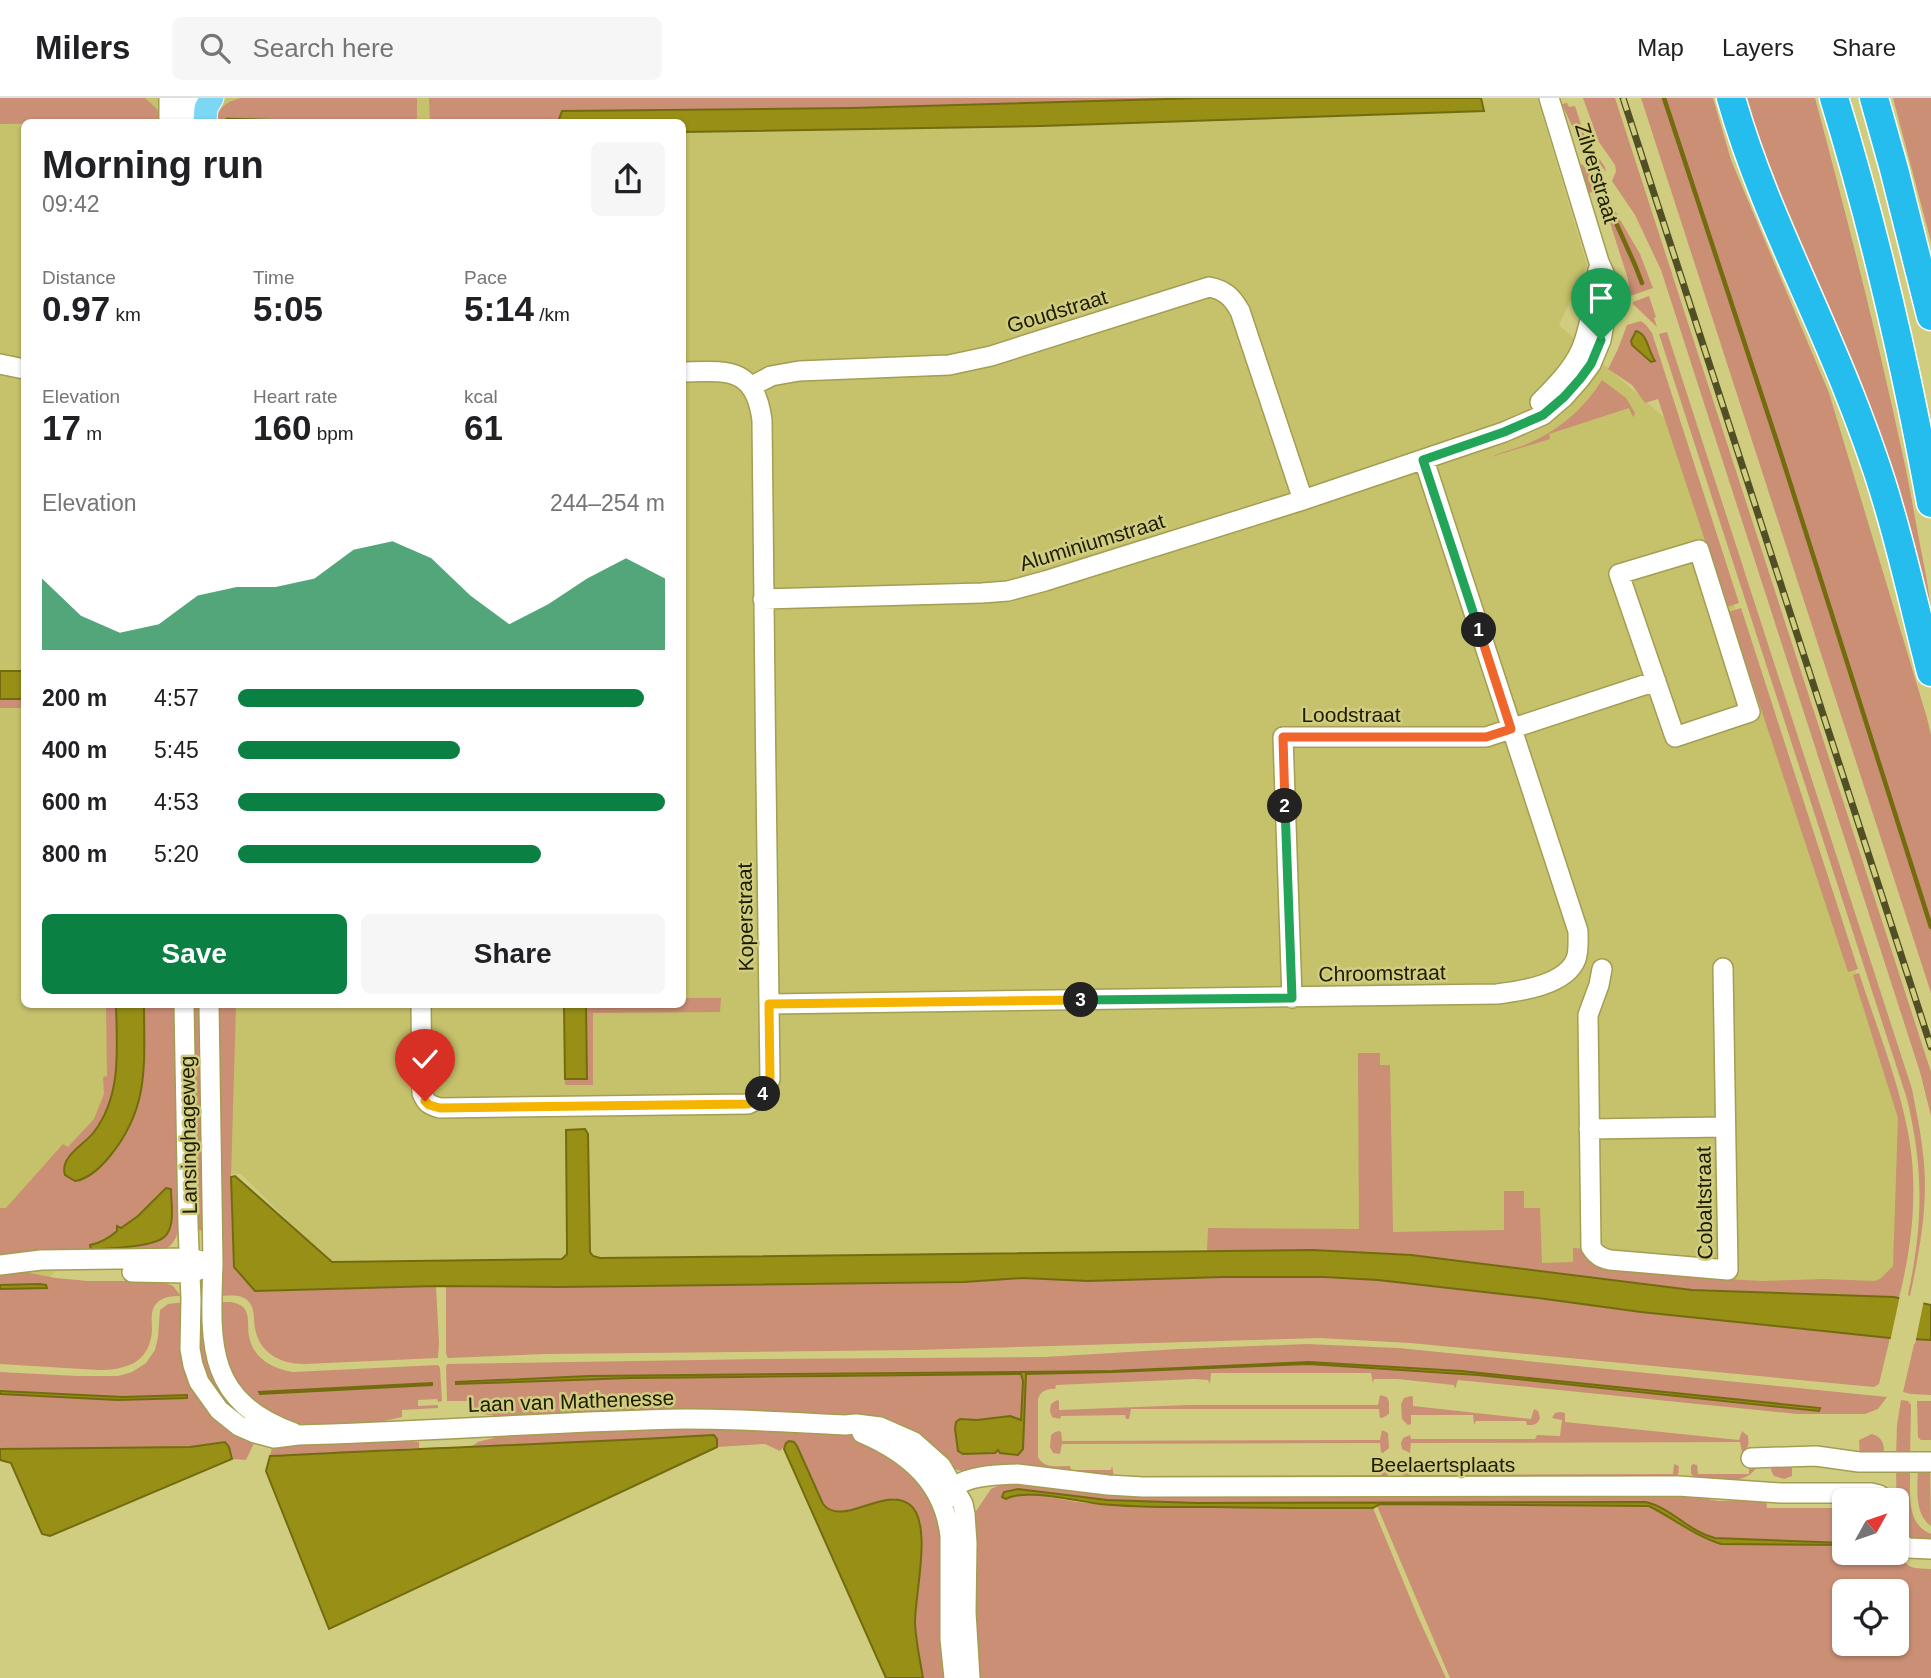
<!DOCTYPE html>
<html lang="en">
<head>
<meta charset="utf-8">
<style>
  :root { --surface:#fff; --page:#f6f6f6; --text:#202124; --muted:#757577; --line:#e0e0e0; --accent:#0b8043 }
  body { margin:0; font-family:Arial,sans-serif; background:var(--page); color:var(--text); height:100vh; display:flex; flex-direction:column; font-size:26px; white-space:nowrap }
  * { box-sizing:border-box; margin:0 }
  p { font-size:23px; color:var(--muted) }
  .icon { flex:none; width:38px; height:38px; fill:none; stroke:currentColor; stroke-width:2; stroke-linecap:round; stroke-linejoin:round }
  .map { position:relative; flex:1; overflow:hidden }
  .details { position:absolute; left:21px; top:21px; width:665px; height:889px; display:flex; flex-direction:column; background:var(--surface); border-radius:10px; box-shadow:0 2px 5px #0004 }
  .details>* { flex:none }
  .needle { width:46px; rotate:50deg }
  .buttons { position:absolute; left:1832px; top:1390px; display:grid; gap:14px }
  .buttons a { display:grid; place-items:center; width:77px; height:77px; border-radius:10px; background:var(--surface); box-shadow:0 2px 5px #0004; font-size:35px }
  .pin { position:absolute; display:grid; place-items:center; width:60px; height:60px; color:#fff; margin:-72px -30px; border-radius:50% 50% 50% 0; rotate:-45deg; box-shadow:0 0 7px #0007 }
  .pin .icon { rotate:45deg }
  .km { position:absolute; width:35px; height:35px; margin:-18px; border-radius:50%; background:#222; color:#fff; font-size:19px; line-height:35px; text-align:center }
  .round { display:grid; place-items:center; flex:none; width:74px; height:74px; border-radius:10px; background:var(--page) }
  .headline { display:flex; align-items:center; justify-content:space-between; height:119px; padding:0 21px }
  h1 { font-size:38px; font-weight:600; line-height:52px }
  .stats { display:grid; grid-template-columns:repeat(3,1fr); gap:10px; height:119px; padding:7px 21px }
  .stats div { display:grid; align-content:center }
  .stats b { font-size:35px; font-weight:600 }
  .stats small { font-size:19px; font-weight:400 }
  .stats p { font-size:19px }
  .chart { height:196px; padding:14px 21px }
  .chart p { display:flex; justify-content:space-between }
  .chart svg { width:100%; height:126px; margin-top:7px; fill:var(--accent); opacity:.7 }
  .primary-button { display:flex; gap:14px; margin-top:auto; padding:14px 21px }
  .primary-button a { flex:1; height:80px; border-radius:10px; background:var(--accent); color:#fff; font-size:28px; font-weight:600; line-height:80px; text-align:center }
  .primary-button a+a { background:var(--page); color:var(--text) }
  ul { padding:0 21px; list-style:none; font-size:23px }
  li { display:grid; grid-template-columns:112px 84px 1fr; align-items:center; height:52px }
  li i { height:18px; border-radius:9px; background:var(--accent) }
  header { display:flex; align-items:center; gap:42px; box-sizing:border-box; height:98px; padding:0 35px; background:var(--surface); border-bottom:2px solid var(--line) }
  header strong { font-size:33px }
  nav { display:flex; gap:38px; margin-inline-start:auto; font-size:24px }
  .search { width:490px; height:63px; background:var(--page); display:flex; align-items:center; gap:18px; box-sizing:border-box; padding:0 24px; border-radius:10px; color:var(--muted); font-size:26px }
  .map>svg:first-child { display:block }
  .built { fill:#c6c16b; fill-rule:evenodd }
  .green { fill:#ca8f74; fill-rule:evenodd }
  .water { fill:#978f16; stroke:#736c0f; stroke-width:2 }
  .pier { fill:#d1cd80 }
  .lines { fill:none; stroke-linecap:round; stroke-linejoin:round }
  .stream { stroke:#736c0f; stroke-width:4.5 }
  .minor-casing { stroke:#a39e52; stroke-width:22 }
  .major-casing { stroke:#fff; stroke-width:25 }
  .highway-casing { stroke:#fff; stroke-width:31 }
  .minor { stroke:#fff; stroke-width:19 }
  .major { stroke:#7cd7f4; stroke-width:23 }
  .highway { stroke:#25bded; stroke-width:28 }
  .rail-casing { stroke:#514f25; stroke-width:7 }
  .rail { stroke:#d1cd80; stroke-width:4.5; stroke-dasharray:13; stroke-linecap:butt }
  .split-1-casing { stroke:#fff; stroke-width:14 }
  .split-2-casing { stroke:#fff; stroke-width:14 }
  .split-3-casing { stroke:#fff; stroke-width:14 }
  .split-4-casing { stroke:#fff; stroke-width:14 }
  .split-5-casing { stroke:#fff; stroke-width:14 }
  .split-1 { stroke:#22a559; stroke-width:9 }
  .split-2 { stroke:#f0652b; stroke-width:9 }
  .split-3 { stroke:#22a559; stroke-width:9 }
  .split-4 { stroke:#f5b400; stroke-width:9 }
  .split-5 { stroke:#f5b400; stroke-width:9 }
  .labels { text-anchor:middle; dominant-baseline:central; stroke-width:5; stroke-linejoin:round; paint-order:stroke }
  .street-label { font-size:21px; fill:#1e1c00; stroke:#d1cd80 }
</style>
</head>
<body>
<header>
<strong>Milers</strong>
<div class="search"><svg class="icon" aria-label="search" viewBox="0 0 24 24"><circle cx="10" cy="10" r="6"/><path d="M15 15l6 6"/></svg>Search here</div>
<nav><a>Map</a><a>Layers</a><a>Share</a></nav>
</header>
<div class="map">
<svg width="1931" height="1580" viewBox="0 0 1931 1580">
  <rect width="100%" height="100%" fill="#d1cd80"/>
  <!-- built -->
  <path class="built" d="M0 0H1537L1587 167 1559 227 1675 329 1866 904 1901 1024 1897 1195 1653 1182 1312 1149 907 1158 328 1163 241 1076H161L32 1195 0 1196ZM24 24H682V906H24Z"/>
  <!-- green -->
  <path class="green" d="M0 0H145L157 11 161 24 0 26Z
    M241 0H417V24H215C219 9 226 4 241 0Z
    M429 0H1202L852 10 562 13 558 24H430Z
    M1583 0H1615L1931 974V1018L1920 974 1661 172 1635 117 1612 83 1616 73 1615 67 1599 44Z
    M1641 0H1713L1731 62 1829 295 1927 620 1931 637V895Z
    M1740 0H1815C1847 119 1877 237 1903 358 1910 389 1915 421 1921 452 1926 477 1931 501 1931 526Z
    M1893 0H1931V144Z
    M1567 5 1569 9 1575 8 1586 42 1605 69 1606 74 1572 28 1562 6Z
    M1582 66 1598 86 1594 94 1588 95 1580 68Z
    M1605 96 1640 156 1653 190 1630 198 1628 181 1604 106 1603 98Z
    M1649 198 1656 219 1654 220 1657 229 1633 206V204Z
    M1641 223 1646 227 1652 235 1739 505 1727 509 1658 301 1645 305 1632 287 1608 271 1618 251 1627 227Z
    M1667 234 1912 991C1916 1013 1921 1034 1923 1056 1929 1104 1920 1151 1910 1198L1908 1197C1923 1126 1924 1072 1907 1001L1659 236Z
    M1602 282 1626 300 1635 315 1634 318 1633 319 1629 310 1549 336 1550 341 1491 359C1501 354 1515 351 1527 346 1558 333 1584 311 1602 282Z
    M1741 510 1858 871 1848 874 1729 514Z
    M0 601H24V610H0Z
    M1859 875C1879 937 1911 1012 1913 1077 1915 1119 1909 1160 1899 1200L1692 1192 1411 1157 1313 1152 1207 1153 1208 1130 1359 1131 1358 955H1380V967H1390L1393 1134 1504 1132V1093H1524V1110H1540L1542 1165 1573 1164V1150L1584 1151 1708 1180 1762 1183 1824 1181 1874 1183 1880 1181 1893 1168 1898 1020 1853 877Z
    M683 900H721L720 914 593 915V987H565V981L587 980 586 907 682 906Z
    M201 906 204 1134 193 1129V907Z
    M106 907H116L117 967 112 997 107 1012 94 1035 65 1064 63 1071 65 1077 75 1083C89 1081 101 1069 110 1058 150 1009 144 966 144 907H177L179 1129C177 1140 173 1147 163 1153L0 1159V1110H6L63 1046 68 1049 94 1021 104 996 103 979 107 978Z
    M213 907H236L231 1079 232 1135 256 1192 436 1188 439 1245 438 1260 304 1266C281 1266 259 1255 255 1230 253 1219 256 1207 244 1200 237 1196 226 1198 217 1198Z
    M0 1174H24L56 1180 88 1183H161L173 1188 181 1198C172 1198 163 1198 156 1206 150 1213 152 1223 152 1232 150 1265 126 1272 98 1272L0 1266V1191L47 1190 39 1186 0 1187Z
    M1223 1179H1324L1378 1182 1538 1200 1641 1214 1890 1240 1879 1286 1874 1289 1410 1245 1319 1240 915 1252 546 1256 448 1260 446 1256V1188L558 1189 964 1184 1023 1180 1088 1183Z
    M185 1204 186 1258 251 1339 250 1344 254 1345 246 1362 232 1361 231 1357 209 1346 191 1349 0 1351V1296L118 1302 186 1300 58 1297 0 1293V1274L77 1278H118L132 1274 146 1265 155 1252 158 1239 160 1212 168 1206Z
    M218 1204C225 1204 234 1203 240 1207 251 1213 247 1227 249 1238 253 1260 272 1271 293 1274L438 1267 440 1270 442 1303 438 1304 437 1301 418 1302V1308L438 1307V1310L402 1312V1319L370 1326 302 1327 288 1324 258 1309 236 1287 222 1258Z
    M196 1205H205V1250L212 1273 256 1330C244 1321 230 1314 220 1304 195 1279 196 1237 196 1205Z
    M1915 1242H1931V1297L1911 1296 1903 1294Z
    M1307 1246 1398 1250 1887 1299 1878 1311 1865 1316H1797L1458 1282 1455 1291 1454 1287 1397 1281H1374L1373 1285 1371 1275H1211L1210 1286 1208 1282 1195 1281 1056 1287 1055 1291C1047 1291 1041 1292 1038 1301V1359C1044 1371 1058 1368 1070 1368L1071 1372H1111L1112 1368 1114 1378 1381 1377 1382 1367 1388 1368 1389 1374 1386 1381 1135 1383 961 1373 952 1370 907 1336 493 1321V1317L469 1315 468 1303H447L446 1269 447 1266 763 1261 1045 1259 1179 1251ZM1309 1264 1461 1273 1819 1310V1312L1478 1277 1309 1266 1112 1274 755 1280H631L457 1286 519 1280 1112 1273Z
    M1380 1297 1387 1299 1389 1304V1316L1382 1320H1380L1379 1311H1131L1129 1321H1126L1125 1317 1061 1318 1060 1321 1052 1319 1050 1313 1051 1306 1057 1302 1059 1303V1312L1189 1307H1378Z
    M1411 1298 1413 1299V1308L1531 1321 1534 1311 1538 1313 1540 1320C1538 1327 1533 1327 1527 1327L1526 1323H1476L1474 1327 1473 1317H1411V1326L1408 1327 1402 1321 1401 1306 1404 1300Z
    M1901 1302 1908 1303 1911 1307 1910 1360H1896L1897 1327Z
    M1917 1303H1931V1342H1921L1918 1339Z
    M1560 1314 1565 1315V1324L1739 1342 1742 1333 1748 1338C1749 1345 1749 1351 1742 1354L1740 1344 1411 1345 1410 1355 1402 1351 1401 1345 1403 1340 1410 1337 1411 1341H1535L1537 1337 1560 1338 1562 1322 1552 1320 1555 1315Z
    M669 1328 803 1332 850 1336 871 1342 904 1362 943 1422 951 1580H923L915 1528 920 1470 921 1425 895 1400 840 1414 829 1413 823 1406 797 1348 794 1344 789 1343 780 1353 765 1346 717 1349V1341L470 1349 477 1345V1344L494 1340V1336Z
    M1382 1332 1388 1335 1389 1350 1383 1355 1381 1354 1380 1345 1062 1346 1060 1356 1053 1355 1050 1349 1051 1337 1055 1334 1059 1333 1061 1334 1062 1343 1380 1342Z
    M1872 1336C1885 1340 1884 1349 1884 1360H1860L1859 1342Z
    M379 1341 419 1344V1350L270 1358 273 1345Z
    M1771 1361H1792V1378L1784 1381 1774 1378 1771 1372Z
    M1674 1366 1679 1368 1678 1378 1407 1381C1402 1377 1399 1373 1404 1368L1410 1367 1411 1377 1673 1376Z
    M1693 1366 1697 1367 1698 1376H1749V1366H1758C1749 1389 1717 1381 1697 1381L1691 1376V1368Z
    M1896 1368H1910C1911 1392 1904 1425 1931 1436V1445C1918 1445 1905 1444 1897 1432Z
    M1918 1368H1930L1931 1428C1913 1415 1918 1388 1918 1368Z
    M1018 1385 1687 1397 1718 1403 1766 1402 1767 1410H1843V1402H1844V1445L1715 1440C1690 1434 1672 1411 1646 1404L1197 1405 1107 1402 1018 1391 1004 1394 1012 1397 1044 1398 1077 1404 1137 1409 1373 1410 1418 1519 1446 1580H976L972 1419 991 1391 1000 1387Z
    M1379 1406 1649 1408C1674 1420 1695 1438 1721 1446L1844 1447V1454H1897C1909 1471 1910 1470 1931 1471V1580H1450L1377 1408ZM1844 1493H1897V1545H1844Z"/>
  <!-- water -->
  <path class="water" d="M1202 0H1481L1484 13 1041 28 683 34 682 24H558L562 13 852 10Z
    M1636 233C1648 236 1648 253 1655 263L1651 264 1632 247 1631 243Z
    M0 573H24V601H0Z
    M116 907H144C144 966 150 1009 110 1058 101 1069 89 1081 75 1083L65 1077C59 1059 84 1047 94 1034 122 997 117 950 116 907Z
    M564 907H586L587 981H565Z
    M585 1031 588 1036 590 1154 593 1158 600 1160 1313 1152 1411 1157 1692 1192 1894 1199 1931 1207V1242L1890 1240 1641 1214 1538 1200 1378 1182 1324 1179H1223L1088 1183 1023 1180 964 1184 558 1189 436 1188 255 1193 234 1169 231 1079 235 1078 332 1164 562 1161 567 1156V1148L566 1032Z
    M166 1090 171 1091C171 1105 175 1124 167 1136 159 1150 107 1150 91 1152L90 1147C101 1145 109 1140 117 1133V1128L121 1130 138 1118Z
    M39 1186 46 1187 47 1190 0 1191V1187Z
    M1309 1264 1461 1273 1820 1310 1819 1313 1478 1277 1309 1266 1112 1274 1026 1276 1023 1351 1018 1357 1000 1355 998 1352 995 1355 963 1356 958 1353 955 1331 956 1324 960 1321 977 1322 1010 1318 1021 1322 1023 1283 1021 1276 631 1280 456 1286V1284L589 1278 1112 1273Z
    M432 1285V1287L260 1296 259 1294Z
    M0 1293 123 1299 187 1297V1300L118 1302 0 1296Z
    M714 1337 717 1341V1349L329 1531 266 1373 270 1358C418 1350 566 1346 714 1337Z
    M789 1343 794 1344 797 1348 823 1406C842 1430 884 1388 909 1406 934 1423 914 1499 915 1526 916 1544 920 1562 923 1580H886L784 1351 786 1345Z
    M225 1344 229 1349 232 1361 50 1438 42 1436 11 1365 0 1362V1351L190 1349Z
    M1018 1391 1107 1402 1197 1405 1646 1404C1672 1410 1689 1434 1715 1440L1844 1445V1447L1721 1446C1695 1438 1673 1420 1649 1408L1380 1406 1373 1410C1321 1410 1269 1410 1218 1409 1178 1409 1139 1410 1100 1406 1076 1403 1025 1390 1006 1401L1002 1399 1004 1394Z"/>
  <!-- pier -->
  <path class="pier" d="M1900 1197 1924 1202 1915 1246 1890 1244Z"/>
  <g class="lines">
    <!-- stream -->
    <path class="stream" d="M1664 0 1780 353 1931 829
      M227 22 304 24
      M1617 127 1635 167 1642 185"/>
    <!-- minor casing -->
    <g class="minor-casing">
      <path id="minor" d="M188 0V24
        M169 24V0
        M0 266 24 271
        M752 288 771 278 799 273 949 267 991 258 1209 189C1225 192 1232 199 1240 213L1303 402
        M1540 304C1555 289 1572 272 1581 252 1591 227 1595 198 1598 172
        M1699 452 1750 614 1675 639 1619 476Z
        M763 501 982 495 1008 493 1045 483 1303 402 1504 334 1543 317 1564 299 1580 281 1591 266 1601 242 1608 205V184L1599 164 1549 0
        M1602 871 1599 887 1588 917 1591 1149C1596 1157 1601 1160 1610 1162L1728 1172 1723 870
        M1292 900 1283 639H1486L1656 583
        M184 906 188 1127 191 1201 190 1251 193 1267 199 1284 219 1312 239 1328 255 1335 274 1340 298 1337C427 1334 556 1323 686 1321 739 1321 792 1324 845 1327L856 1326 880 1329 914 1344 941 1368 963 1406 965 1416 967 1445 966 1514 970 1580
        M209 906 213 1166C210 1247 206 1303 294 1335
        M421 906 422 995C426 1005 429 1007 440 1010L748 1006C760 1001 765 994 770 981 768 761 763 542 762 322 755 268 727 273 682 274
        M769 906 1497 896C1521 893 1566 887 1576 861 1579 853 1578 842 1578 833L1424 362
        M1589 1031 1725 1029
        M0 1167 41 1162 190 1160 202 1163
        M132 1174 190 1175 199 1172
        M862 1335C909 1355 944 1385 950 1438V1541L954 1580
        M1751 1360 1816 1358 1859 1364H1931
        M943 1406C947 1400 950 1392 956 1388 970 1377 1000 1377 1017 1376L1108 1387 1143 1389 1678 1388 1781 1395H1871L1879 1397 1886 1402
        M1897 1443 1908 1450 1931 1451"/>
    </g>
    <!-- major casing -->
    <g class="major-casing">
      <path id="major" d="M205 24 206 10 212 0"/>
    </g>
    <!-- highway casing -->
    <g class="highway-casing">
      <path id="highway" d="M1731 0C1760 102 1810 196 1849 295 1864 333 1878 371 1889 410 1905 464 1917 520 1931 574
        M1834 0C1875 133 1906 269 1931 405
        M1874 0 1894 71 1931 218"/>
    </g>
    <!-- minor -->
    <use href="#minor" class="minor"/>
    <!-- major -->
    <use href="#major" class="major"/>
    <!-- highway -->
    <use href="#highway" class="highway"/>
    <!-- rail casing -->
    <g class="rail-casing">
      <path id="rail" d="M1623 0 1931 949"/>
    </g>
    <!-- rail -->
    <use href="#rail" class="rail"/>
  </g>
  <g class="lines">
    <!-- split-1 casing -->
    <g class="split-1-casing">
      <path id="split-1" d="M1479 532 1423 362 1504 334 1543 317 1564 299 1580 281 1591 266 1601 242"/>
    </g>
    <!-- split-2 casing -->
    <g class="split-2-casing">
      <path id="split-2" d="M1285 708 1283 639H1486L1511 631 1479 532"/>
    </g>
    <!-- split-3 casing -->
    <g class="split-3-casing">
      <path id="split-3" d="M1081 902 1292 900 1285 708"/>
    </g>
    <!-- split-4 casing -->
    <g class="split-4-casing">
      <path id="split-4" d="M763 996 770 981 769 906 1081 902"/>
    </g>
    <!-- split-5 casing -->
    <g class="split-5-casing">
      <path id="split-5" d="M425 1003 429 1007 440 1010 748 1006 756 1003 763 996"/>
    </g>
    <!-- split-1 -->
    <use href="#split-1" class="split-1"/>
    <!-- split-2 -->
    <use href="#split-2" class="split-2"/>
    <!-- split-3 -->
    <use href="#split-3" class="split-3"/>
    <!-- split-4 -->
    <use href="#split-4" class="split-4"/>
    <!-- split-5 -->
    <use href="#split-5" class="split-5"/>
  </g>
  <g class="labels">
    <!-- street labels -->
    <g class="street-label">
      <text transform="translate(1597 75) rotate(73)">Zilverstraat</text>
      <text transform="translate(1057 213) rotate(-17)">Goudstraat</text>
      <text transform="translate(1092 444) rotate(-17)">Aluminiumstraat</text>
      <text x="1351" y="616">Loodstraat</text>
      <text transform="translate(745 819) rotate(-91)">Koperstraat</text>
      <text transform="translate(1382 875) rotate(-1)">Chroomstraat</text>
      <text transform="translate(188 1037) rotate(-91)">Lansinghageweg</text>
      <text transform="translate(1704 1105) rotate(-91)">Cobaltstraat</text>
      <text transform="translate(571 1303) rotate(-2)">Laan van Mathenesse</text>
      <text x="1443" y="1366">Beelaertsplaats</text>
    </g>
  </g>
</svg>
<div class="buttons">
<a><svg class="needle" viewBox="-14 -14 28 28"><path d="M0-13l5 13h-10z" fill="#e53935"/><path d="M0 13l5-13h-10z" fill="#757577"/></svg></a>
<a><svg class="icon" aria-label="locate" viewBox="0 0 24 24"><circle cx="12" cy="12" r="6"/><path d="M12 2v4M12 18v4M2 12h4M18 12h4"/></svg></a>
</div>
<div class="pin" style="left:1601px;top:242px;background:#1e9e55"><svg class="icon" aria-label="arrive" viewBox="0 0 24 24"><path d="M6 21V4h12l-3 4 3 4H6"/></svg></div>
<div class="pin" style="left:425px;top:1003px;background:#d93025"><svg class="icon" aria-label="check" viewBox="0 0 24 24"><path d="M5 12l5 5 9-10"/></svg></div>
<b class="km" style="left:1479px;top:532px">1</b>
<b class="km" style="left:1285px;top:708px">2</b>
<b class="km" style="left:1081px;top:902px">3</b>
<b class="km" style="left:763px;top:996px">4</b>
<section class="details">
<div class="headline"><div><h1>Morning run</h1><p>09:42</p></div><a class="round"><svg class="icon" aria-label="share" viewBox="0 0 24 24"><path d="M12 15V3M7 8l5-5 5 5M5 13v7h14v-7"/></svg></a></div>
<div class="stats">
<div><p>Distance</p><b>0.97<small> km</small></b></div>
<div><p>Time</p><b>5:05</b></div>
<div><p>Pace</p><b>5:14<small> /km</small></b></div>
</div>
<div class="stats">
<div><p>Elevation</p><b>17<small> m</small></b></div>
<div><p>Heart rate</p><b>160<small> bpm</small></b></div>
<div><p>kcal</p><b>61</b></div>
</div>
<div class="chart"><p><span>Elevation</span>244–254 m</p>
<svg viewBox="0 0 160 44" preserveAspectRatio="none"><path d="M0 44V19L10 32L20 38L30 35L40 25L50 22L60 22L70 19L80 9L90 6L100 12L110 25L120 35L130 28L140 19L150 12L160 19V44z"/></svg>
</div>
<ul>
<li><b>200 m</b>4:57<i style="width:95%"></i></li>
<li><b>400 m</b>5:45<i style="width:52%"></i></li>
<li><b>600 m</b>4:53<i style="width:100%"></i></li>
<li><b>800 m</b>5:20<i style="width:71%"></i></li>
</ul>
<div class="primary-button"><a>Save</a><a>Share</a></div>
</section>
</div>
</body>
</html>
